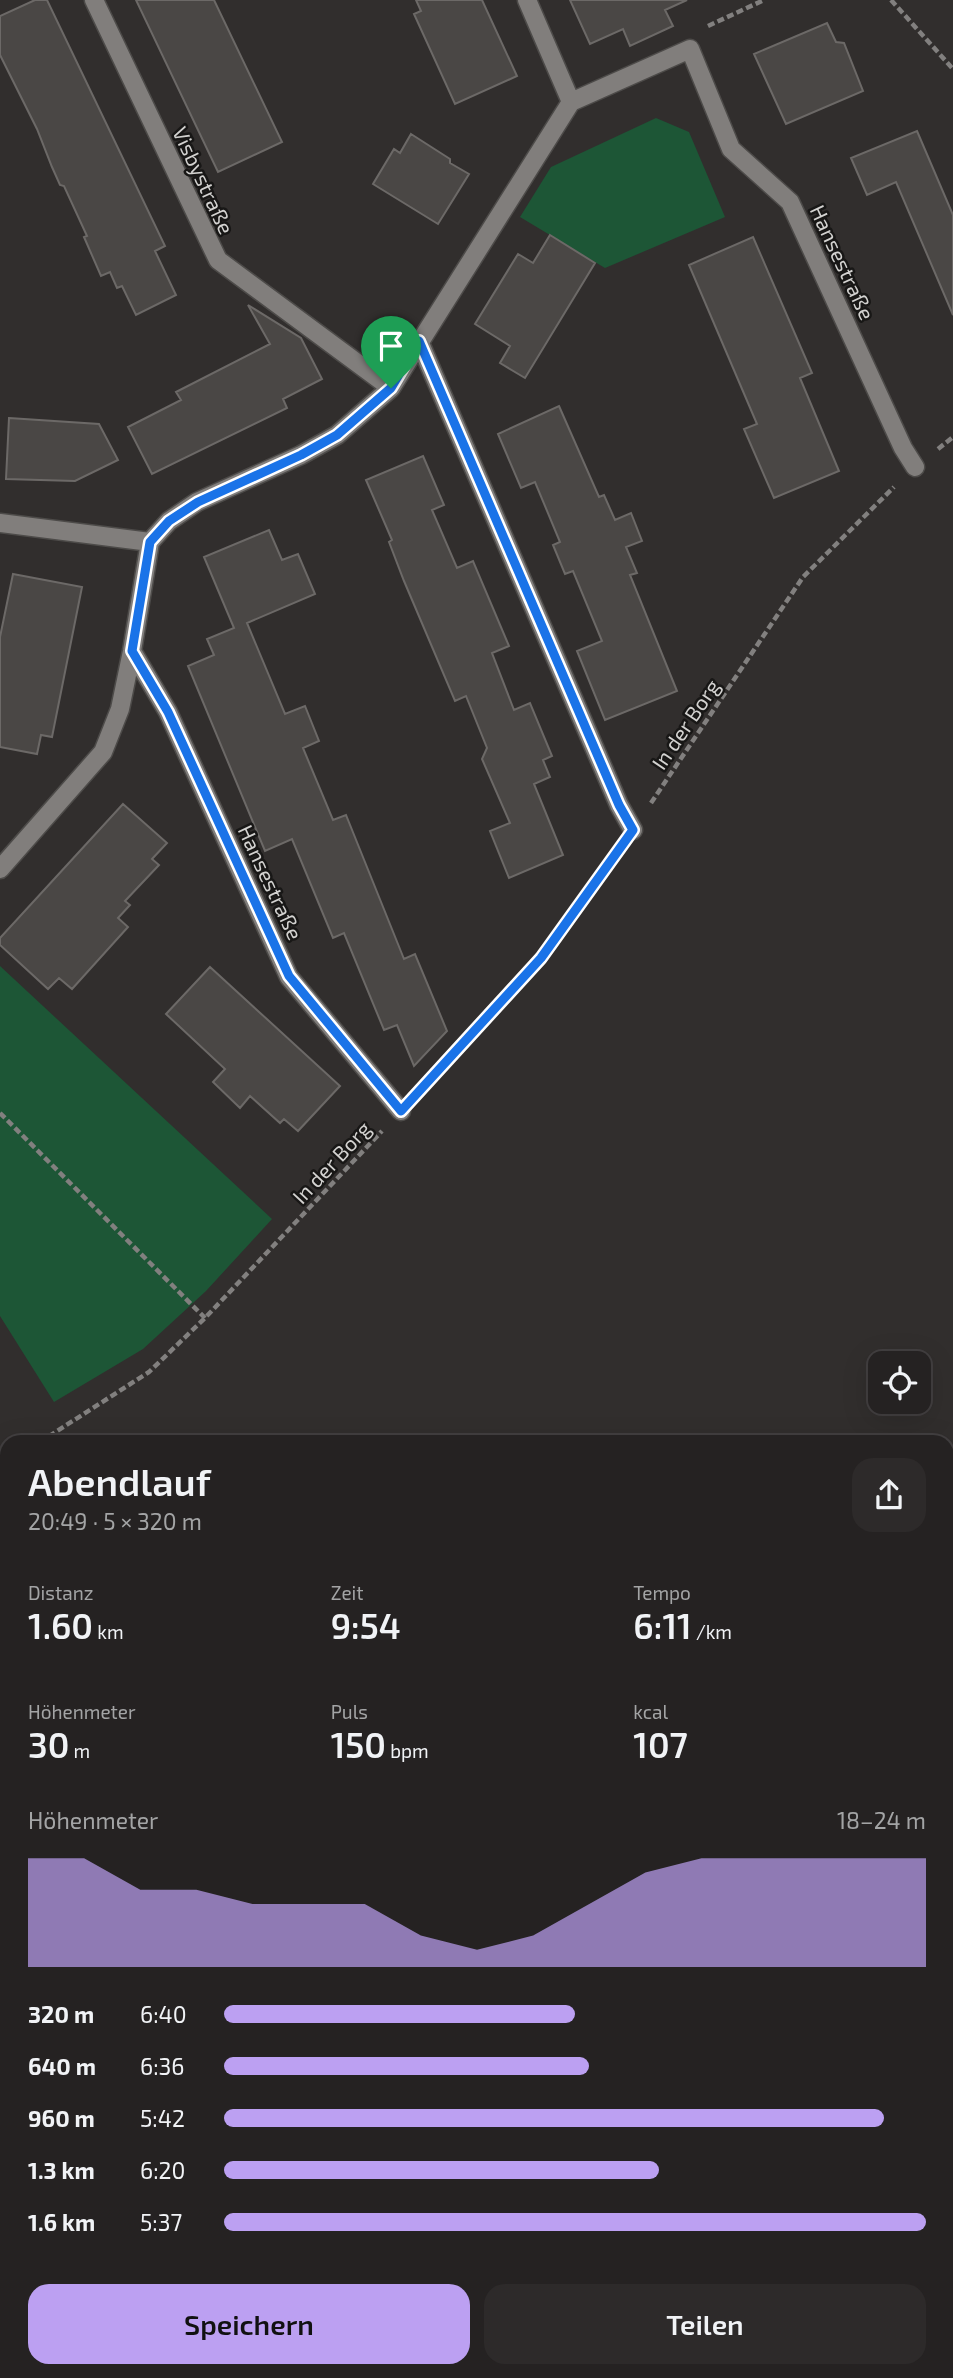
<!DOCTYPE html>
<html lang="de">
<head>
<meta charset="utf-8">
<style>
  :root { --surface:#252222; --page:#2d2a2a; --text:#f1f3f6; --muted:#a3a4a5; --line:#423f40; --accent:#bca0f2 }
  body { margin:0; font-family:"Exo 2",sans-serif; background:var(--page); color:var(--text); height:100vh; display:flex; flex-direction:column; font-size:26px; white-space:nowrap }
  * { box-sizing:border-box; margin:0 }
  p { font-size:23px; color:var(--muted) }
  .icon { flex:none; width:38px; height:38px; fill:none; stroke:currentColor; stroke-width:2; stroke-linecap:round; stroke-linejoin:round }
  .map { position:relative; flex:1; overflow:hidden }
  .side { position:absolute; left:0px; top:1435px; width:954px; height:943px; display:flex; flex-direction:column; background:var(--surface); border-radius:21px 21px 0 0; box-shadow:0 7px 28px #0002,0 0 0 2px var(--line) }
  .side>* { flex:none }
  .buttons { position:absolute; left:868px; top:1351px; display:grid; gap:14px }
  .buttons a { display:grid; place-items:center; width:63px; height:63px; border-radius:14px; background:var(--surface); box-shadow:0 7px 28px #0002,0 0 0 2px var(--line); font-size:35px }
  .pin { position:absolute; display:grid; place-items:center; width:60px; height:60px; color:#fff; margin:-72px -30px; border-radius:50% 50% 50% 0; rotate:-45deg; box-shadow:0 0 7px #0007 }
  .pin .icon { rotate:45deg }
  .round { display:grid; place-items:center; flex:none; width:74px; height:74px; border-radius:21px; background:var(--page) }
  .summary { display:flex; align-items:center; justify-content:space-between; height:119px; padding:0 28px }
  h1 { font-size:38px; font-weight:600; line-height:52px }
  .stats { display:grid; grid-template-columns:repeat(3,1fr); gap:10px; height:119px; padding:7px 28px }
  .stats div { display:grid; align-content:center }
  .stats b { font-size:35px; font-weight:600 }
  .stats small { font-size:19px; font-weight:400 }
  .stats p { font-size:19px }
  .chart { height:196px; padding:14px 28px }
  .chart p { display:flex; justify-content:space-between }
  .chart svg { width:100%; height:126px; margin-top:7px; fill:var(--accent); opacity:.7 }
  .cta { display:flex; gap:14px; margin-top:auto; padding:14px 28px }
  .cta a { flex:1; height:80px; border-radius:21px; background:var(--accent); color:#111; font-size:28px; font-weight:600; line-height:80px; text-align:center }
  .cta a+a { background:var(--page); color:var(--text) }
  ul { padding:0 28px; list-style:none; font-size:23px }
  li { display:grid; grid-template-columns:112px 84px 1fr; align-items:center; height:52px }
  li i { height:18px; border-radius:9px; background:var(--accent) }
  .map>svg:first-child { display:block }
  .built { fill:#3e3630 }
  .green { fill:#1d5636 }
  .building { fill:#4a4745; stroke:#6c6967; stroke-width:2 }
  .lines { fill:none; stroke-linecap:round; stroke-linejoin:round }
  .minor-casing { stroke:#4d4b49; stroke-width:21 }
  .secondary-casing { stroke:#4d4b49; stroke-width:21 }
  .path { stroke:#82807f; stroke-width:4.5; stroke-dasharray:7 3.5; stroke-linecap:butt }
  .minor { stroke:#817e7c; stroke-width:18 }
  .secondary { stroke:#817e7c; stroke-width:18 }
  .route-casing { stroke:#fff; stroke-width:14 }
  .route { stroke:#1a73e8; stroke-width:9 }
  .labels { text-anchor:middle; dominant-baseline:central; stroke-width:5; stroke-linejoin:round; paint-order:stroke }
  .street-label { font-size:21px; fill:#d3d2d0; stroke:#181716 }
</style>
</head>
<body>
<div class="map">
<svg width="953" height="2378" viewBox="0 0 953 2378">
  <rect width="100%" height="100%" fill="#312e2d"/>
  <!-- built -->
  <path class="built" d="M7 2315V2371H947V2316H953V2378H0V2316Z"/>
  <!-- green -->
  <path class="green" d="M656 118 689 132 725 217 605 268 520 217 551 167Z
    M0 966 272 1219 206 1291 143 1349 54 1402 0 1316Z"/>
  <!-- building -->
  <path class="building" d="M35 0H47L165 246 155 251 176 295 136 315 122 286 117 288 110 272 101 276 84 237 87 236 64 186 60 185 52 167 37 129 0 55V16Z
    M136 0H214L282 142 218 172Z
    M416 0H482L517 76 455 104 414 14 421 11Z
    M570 0H687L665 10 673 26 630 46 623 29 590 44Z
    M827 23 836 42 844 43 863 91 786 124 754 54Z
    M917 131 953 215V315L896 182 867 195 851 158Z
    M411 134 450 159V163L469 174 438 224 373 184 394 149 400 153Z
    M550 235 595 263 525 378 500 363 510 346 475 324 518 254 533 263Z
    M753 237 812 373 800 378 839 471 774 498 744 429 757 424 689 265Z
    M248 305 301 338 322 379 283 399 287 408 152 474 128 427 181 400 176 392 270 344Z
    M559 406 599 497 604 495 615 520 631 513 642 541 626 547 637 573 630 575 677 691 605 720 577 651 602 641 573 571 565 574 553 545 560 542 535 482 521 488 498 434Z
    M9 418 99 424 118 460 75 481 6 479Z
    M423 456 444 505 432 510 457 568 473 561 509 646 492 653 514 710 530 703 552 756 543 760 550 777 534 784 563 855 509 878 490 831 510 823 482 759 487 748 466 696 455 701 404 581 389 542 392 540 366 480Z
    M269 530 282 560 298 554 315 594 247 623 285 714 305 706 319 741 303 748 333 820 346 815 404 959 415 954 447 1031 414 1066 397 1025 384 1030 344 933 333 938 292 839 265 851 188 666 214 655 207 639 234 628 204 557Z
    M13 574 82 587 52 737 41 735 37 754 0 747V637Z
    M123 804 167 843 152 859 159 865 125 901 130 905 118 918 128 927 72 989 59 978 48 989 0 945V938Z
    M210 967 340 1086 298 1131 284 1119 280 1123 250 1096 240 1108 213 1082 225 1069 166 1014Z"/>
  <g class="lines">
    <!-- minor casing -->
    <g class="minor-casing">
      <path id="minor" d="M94 0 218 260 391 388
        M527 0 571 102
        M419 341 619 805 633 830
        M0 523 150 542
        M132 651 168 712 289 977 401 1111
        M0 869 103 752 120 709 132 651 150 542 169 521 197 502 301 455 337 435 391 388 571 102 690 49 731 149 790 202 903 448 915 467"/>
    </g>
    <!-- secondary casing -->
    <g class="secondary-casing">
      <path id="secondary" d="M0 2240H7
        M947 2242H953"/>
    </g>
    <!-- path -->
    <path class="path" d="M891 0 953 69
      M708 26 764 0
      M938 449 953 437
      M651 803 803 577 894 487
      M421 1089 541 958 618 851
      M0 1113 205 1318
      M40 1442 149 1372 205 1318 382 1131
      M0 1467 7 1463"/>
    <!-- minor -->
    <use href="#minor" class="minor"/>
    <!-- secondary -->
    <use href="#secondary" class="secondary"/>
  </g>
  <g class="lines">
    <!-- route casing -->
    <g class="route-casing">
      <path id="route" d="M419 341 619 805 633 830 541 958 401 1111 289 976 168 712 132 651 150 542 169 521 198 502 301 455 337 435 391 388Z"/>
    </g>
    <!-- route -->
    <use href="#route" class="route"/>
  </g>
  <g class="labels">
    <!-- street labels -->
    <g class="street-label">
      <text transform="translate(204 180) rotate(65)">Visbystraße</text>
      <text transform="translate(843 262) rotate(65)">Hansestraße</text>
      <text transform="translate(685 724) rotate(-56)">In der Borg</text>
      <text transform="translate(271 882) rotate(65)">Hansestraße</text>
      <text transform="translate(331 1162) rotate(-47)">In der Borg</text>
    </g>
  </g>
</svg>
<div class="buttons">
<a><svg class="icon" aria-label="locate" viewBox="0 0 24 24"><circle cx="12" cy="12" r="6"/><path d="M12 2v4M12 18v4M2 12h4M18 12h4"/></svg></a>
</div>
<div class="pin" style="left:391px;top:388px;background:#1e9e55"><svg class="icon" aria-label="arrive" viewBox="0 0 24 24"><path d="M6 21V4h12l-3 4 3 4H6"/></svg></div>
<section class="side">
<div class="summary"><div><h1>Abendlauf</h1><p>20:49 · 5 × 320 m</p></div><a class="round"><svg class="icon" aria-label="share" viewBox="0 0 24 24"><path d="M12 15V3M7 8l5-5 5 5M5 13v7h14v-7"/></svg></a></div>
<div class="stats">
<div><p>Distanz</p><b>1.60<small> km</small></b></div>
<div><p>Zeit</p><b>9:54</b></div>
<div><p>Tempo</p><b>6:11<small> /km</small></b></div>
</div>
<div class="stats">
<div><p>Höhenmeter</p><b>30<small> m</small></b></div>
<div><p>Puls</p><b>150<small> bpm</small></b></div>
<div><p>kcal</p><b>107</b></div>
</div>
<div class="chart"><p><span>Höhenmeter</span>18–24 m</p>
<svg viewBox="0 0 160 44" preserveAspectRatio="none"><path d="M0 44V6L10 6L20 17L30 17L40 22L50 22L60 22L70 33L80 38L90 33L100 22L110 11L120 6L130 6L140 6L150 6L160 6V44z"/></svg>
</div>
<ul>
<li><b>320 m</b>6:40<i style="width:50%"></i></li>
<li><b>640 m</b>6:36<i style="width:52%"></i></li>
<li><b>960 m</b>5:42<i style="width:94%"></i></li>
<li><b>1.3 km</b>6:20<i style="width:62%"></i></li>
<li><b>1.6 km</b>5:37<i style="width:100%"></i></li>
</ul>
<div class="cta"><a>Speichern</a><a>Teilen</a></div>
</section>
</div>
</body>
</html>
